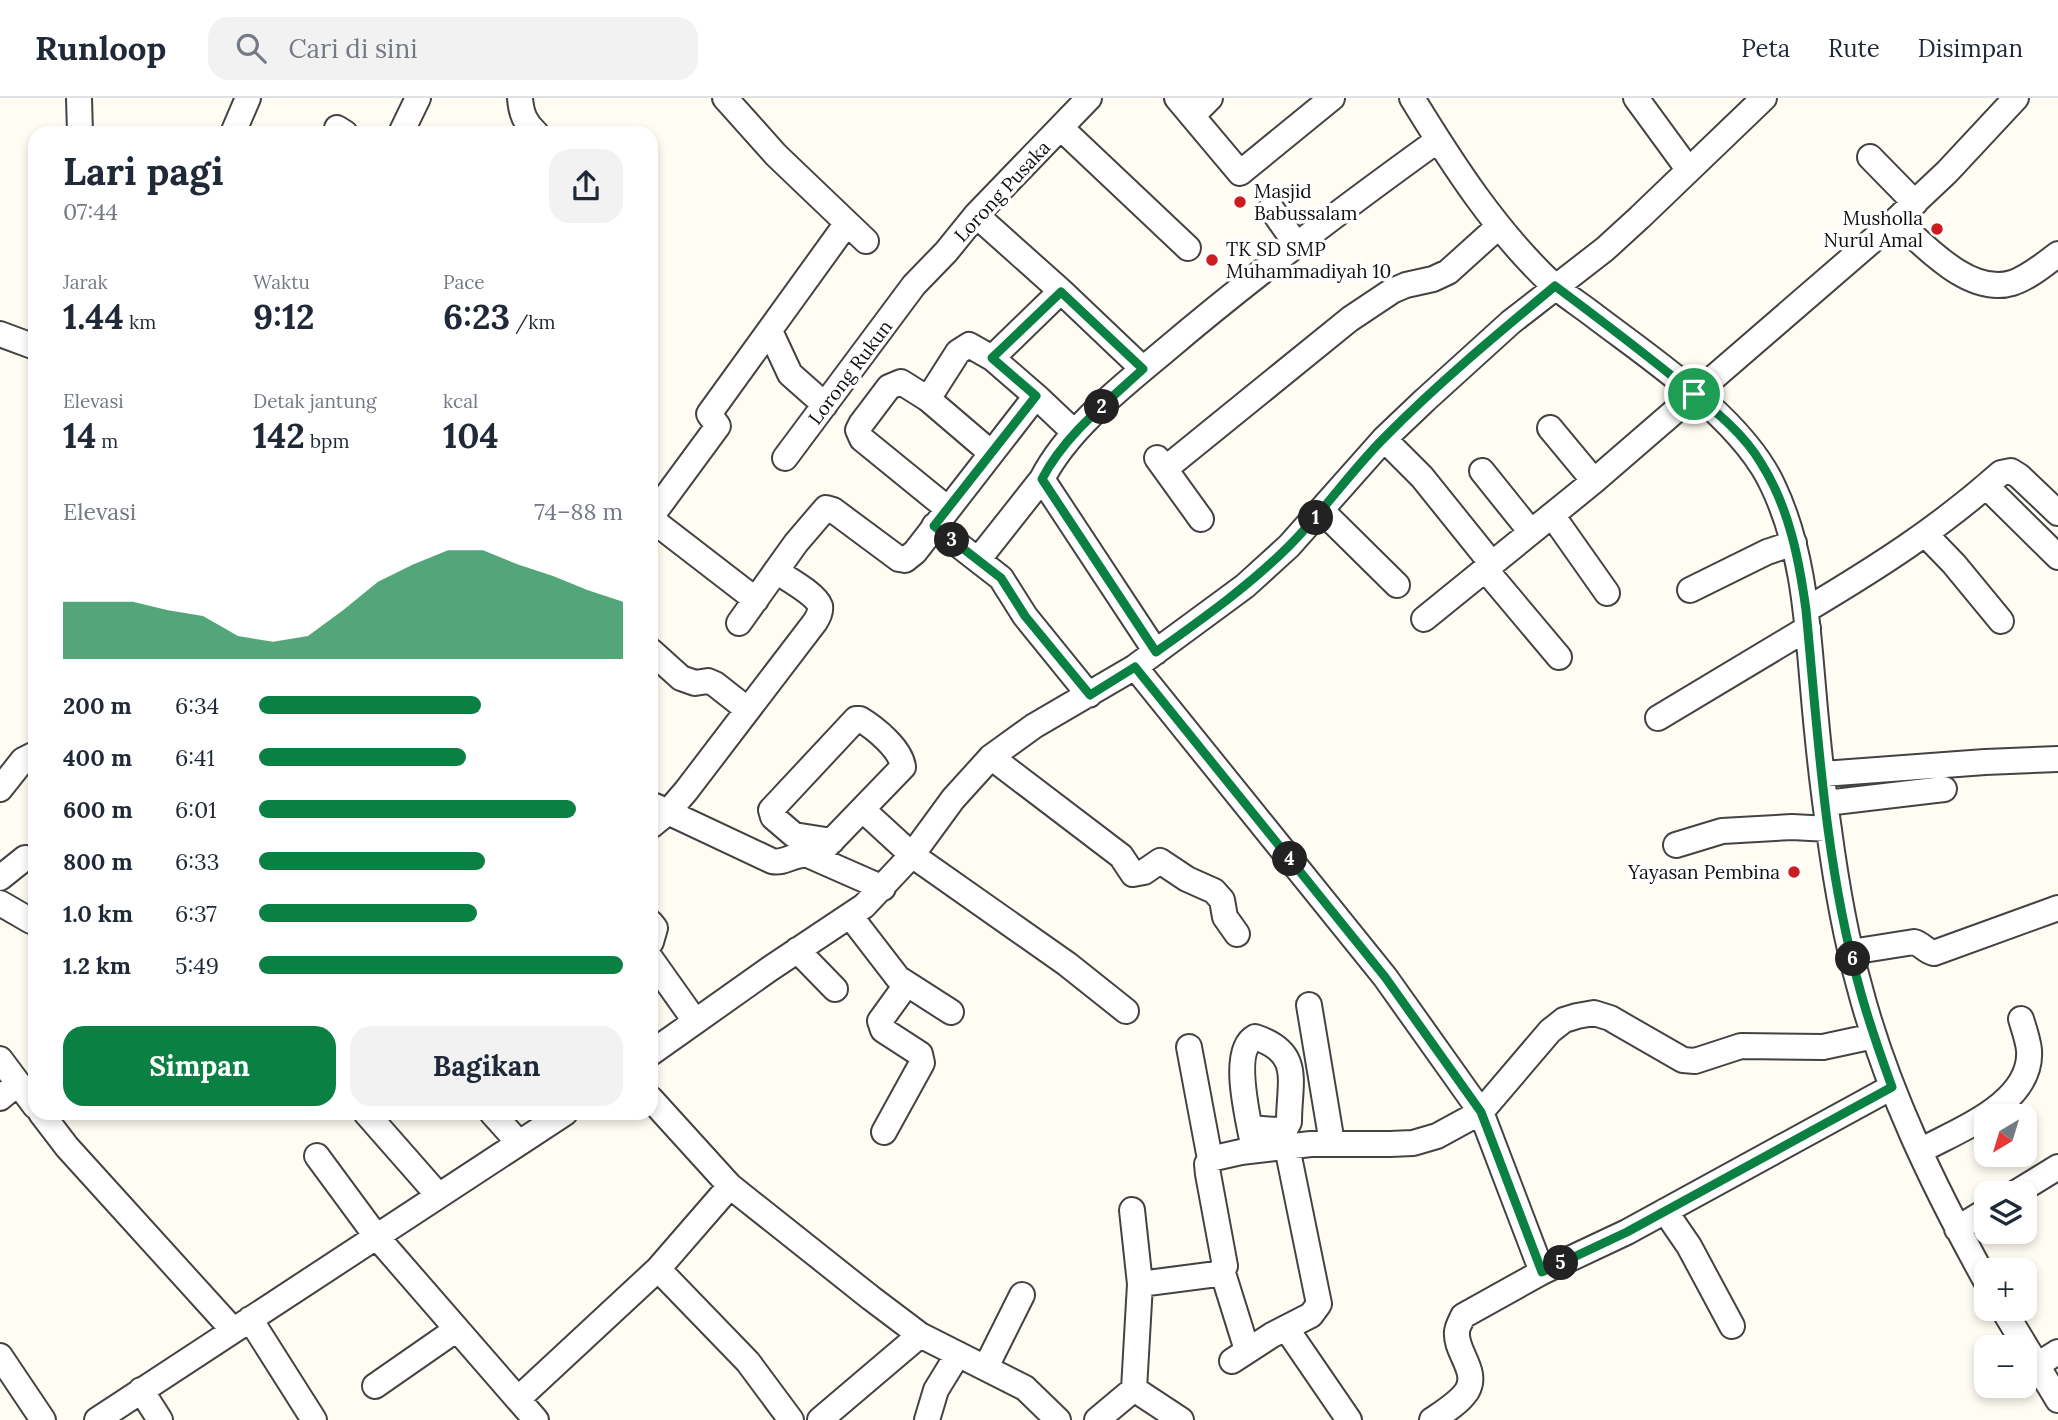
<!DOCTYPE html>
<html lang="id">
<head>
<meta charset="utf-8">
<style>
  :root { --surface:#fff; --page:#f2f2f3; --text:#1f2937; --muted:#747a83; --line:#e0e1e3; --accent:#0b8043 }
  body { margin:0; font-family:Lora,serif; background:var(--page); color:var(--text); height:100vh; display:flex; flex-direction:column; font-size:26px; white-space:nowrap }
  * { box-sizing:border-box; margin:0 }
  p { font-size:23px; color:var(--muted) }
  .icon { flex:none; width:38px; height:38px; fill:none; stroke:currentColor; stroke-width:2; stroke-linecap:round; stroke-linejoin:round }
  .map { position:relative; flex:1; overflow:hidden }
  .panel { position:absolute; left:28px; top:28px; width:630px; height:994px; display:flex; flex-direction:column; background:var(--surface); border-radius:21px; box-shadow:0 4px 10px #0003 }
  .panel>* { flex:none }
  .needle { width:46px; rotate:218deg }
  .buttons { position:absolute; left:1974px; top:1006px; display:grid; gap:14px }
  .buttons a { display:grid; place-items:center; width:63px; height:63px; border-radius:14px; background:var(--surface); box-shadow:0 4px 10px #0003; font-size:35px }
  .pin { position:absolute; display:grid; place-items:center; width:60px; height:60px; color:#fff; margin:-30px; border:4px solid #fff; border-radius:50%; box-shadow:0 2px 7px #0007 }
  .km { position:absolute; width:35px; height:35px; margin:-18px; border-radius:50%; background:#222; color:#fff; font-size:19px; line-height:35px; text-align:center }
  .round { display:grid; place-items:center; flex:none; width:74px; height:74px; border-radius:21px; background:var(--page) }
  .summary { display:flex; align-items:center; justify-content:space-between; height:119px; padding:0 35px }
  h1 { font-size:38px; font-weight:800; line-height:52px }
  .metrics { display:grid; grid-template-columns:repeat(3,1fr); gap:10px; height:119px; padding:7px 35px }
  .metrics div { display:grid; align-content:center }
  .metrics b { font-size:35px; font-weight:800 }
  .metrics small { font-size:19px; font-weight:400 }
  .metrics p { font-size:19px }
  .chart { height:196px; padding:14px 35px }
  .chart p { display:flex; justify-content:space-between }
  .chart svg { width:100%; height:126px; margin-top:7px; fill:var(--accent); opacity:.7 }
  .primary-button { display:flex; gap:14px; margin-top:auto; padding:14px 35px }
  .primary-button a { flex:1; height:80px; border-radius:21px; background:var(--accent); color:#fff; font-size:28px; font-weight:800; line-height:80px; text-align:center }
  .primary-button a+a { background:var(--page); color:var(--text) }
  ul { padding:0 35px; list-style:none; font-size:23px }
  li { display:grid; grid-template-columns:112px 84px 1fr; align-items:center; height:52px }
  li i { height:18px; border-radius:9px; background:var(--accent) }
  header { display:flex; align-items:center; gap:42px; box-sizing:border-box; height:98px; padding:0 35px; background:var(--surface); border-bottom:2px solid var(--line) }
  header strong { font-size:33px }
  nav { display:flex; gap:38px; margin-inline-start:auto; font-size:24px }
  .search { width:490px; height:63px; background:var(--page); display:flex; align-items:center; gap:18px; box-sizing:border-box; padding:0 24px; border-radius:21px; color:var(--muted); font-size:26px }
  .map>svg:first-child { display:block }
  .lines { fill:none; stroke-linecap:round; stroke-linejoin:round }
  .minor-casing { stroke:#434343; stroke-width:28 }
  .minor { stroke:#fff; stroke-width:24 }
  .route-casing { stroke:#fff; stroke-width:14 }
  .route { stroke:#0b8043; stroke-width:9 }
  .poi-dot { fill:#cd1b22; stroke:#fff; stroke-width:2.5 }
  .labels { text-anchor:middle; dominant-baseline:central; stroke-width:7; stroke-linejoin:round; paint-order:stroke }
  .street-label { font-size:19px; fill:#101010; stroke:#fff }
  .poi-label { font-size:19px; fill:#101010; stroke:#fff; text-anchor:start }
</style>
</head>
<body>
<header>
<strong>Runloop</strong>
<div class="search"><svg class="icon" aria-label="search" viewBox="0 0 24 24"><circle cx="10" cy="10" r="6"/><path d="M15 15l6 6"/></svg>Cari di sini</div>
<nav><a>Peta</a><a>Rute</a><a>Disimpan</a></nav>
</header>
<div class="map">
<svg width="2058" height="1322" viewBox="0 0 2058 1322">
  <rect width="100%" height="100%" fill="#fffdf3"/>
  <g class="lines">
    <!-- minor casing -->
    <g class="minor-casing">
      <path id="minor" d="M79 0 80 35
        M520 0C521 15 525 25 536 35
        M725 0 776 57 866 143
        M1177 0 1240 75 1332 0
        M1412 0C1453 67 1495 132 1552 186 1566 198 1582 208 1596 219 1654 263 1743 322 1773 388 1803 451 1807 520 1813 589 1817 636 1822 685 1829 732 1836 784 1845 837 1859 887 1886 991 1934 1089 1986 1183
        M1636 0 1688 71
        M1192 18 1210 0
        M337 30 345 35
        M1061 30 1188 150
        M233 35 248 0
        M401 35 418 0
        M1870 59 1915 105
        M1271 110 1296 146
        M976 117 1061 193 1143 271
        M1896 122C1924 147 1969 198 2012 185 2028 180 2045 166 2058 156
        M770 233 790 276 825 307
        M0 236 35 249
        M992 260 1061 193
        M928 301 958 254 969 247 992 260 1036 298
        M1550 330 1594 383
        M1384 341 1422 379 1492 466
        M785 360 914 187 946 154 976 117 1089 0
        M1157 360 1201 421
        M1165 371 1350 221 1392 193 1406 187 1433 181 1448 174 1498 129
        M1482 373 1531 434
        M1986 388 2058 459
        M948 411 862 341 858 332 861 326 889 289 901 284 928 301 990 354
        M1322 413 1397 487
        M1552 417 1607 495
        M651 419 718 328 709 316 847 125
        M651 421 756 502
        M934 428 1001 480 1025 518 1089 597
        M1926 437 1954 466 2001 523
        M978 462 1042 381
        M1485 471 1559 559
        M1690 492 1767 454 1794 445
        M1806 512C1878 469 1938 431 2001 375L2011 373 2019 378 2058 415
        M1424 521 1594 383 1896 122 1947 74 2016 0
        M739 525 796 445 826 410 833 412 899 461 905 462 915 454 1036 298 1074 334
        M651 553 681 580 695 585 708 583 715 586 748 612
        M1156 554 1042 381C1068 330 1123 288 1167 251 1254 177 1345 109 1438 42
        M1135 569 1385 879 1481 1014 1542 1174
        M1658 620 1808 530
        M991 659 1121 758 1133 776 1144 774 1160 763 1187 781 1214 793 1222 802 1225 819 1237 836
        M1823 676 1985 664 2058 661
        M0 691 23 662 35 656
        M1826 705 1944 691
        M655 708 772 763C785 766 794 755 808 757L883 790
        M863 712 912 757 1067 866 1126 913
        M651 728 667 715 686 693 815 524C818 519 821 514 820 508 816 496 786 480 776 473
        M1676 747 1722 733 1792 729 1829 731
        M820 755 903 669C901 651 875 630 860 621H856L771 712 773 719 794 737 832 743
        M0 780 25 760
        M0 805 31 823
        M851 819 898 880 951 914
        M651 825 655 830 651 844
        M797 852 835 891
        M1851 854 1914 844C1922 846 1925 853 1934 855L2058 810
        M651 861 695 923
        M1309 907 1332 1045
        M1189 949 1210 1061
        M651 955 771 870 864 808 912 757 953 701 991 659 1034 628 1135 569 1245 488 1289 448 1384 341 1425 302 1511 224 1605 151 1640 119 1764 0
        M0 961 35 1008
        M0 1000 18 985
        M651 1001 730 1088 871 1200 920 1237 1025 1290 1058 1322
        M41 1015 67 1049 233 1232
        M366 1015 438 1097
        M492 1015 519 1045
        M1250 1030 1276 1032 1286 1030 1289 1024C1289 983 1303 955 1255 939 1229 953 1250 1027 1254 1052
        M884 1034 922 965 920 956 883 932 880 923 906 887
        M1920 1053C1958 1032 2033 1005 2029 952 2028 942 2024 931 2021 921
        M317 1058 376 1138 536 1322
        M730 1088 658 1171 748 1264 791 1322
        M2014 1096 2058 1069
        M1132 1112 1140 1186 1134 1291
        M1665 1113 1689 1148 1732 1228
        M1957 1131 1986 1113
        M1222 1172 1247 1252
        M1140 1186 1217 1176 1225 1168 1208 1076 1207 1066 1210 1061 1241 1054 1311 1046H1390L1413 1045 1437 1038 1481 1014 1550 933 1564 922 1577 918 1594 915 1610 920 1683 962 1695 963 1741 948 1823 949 1874 938
        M2003 1211 2058 1302
        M250 1221 314 1322
        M1286 1230 1349 1322
        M0 1258 43 1322
        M1232 1263 1272 1237 1311 1217 1319 1206 1287 1049
        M2037 1267 2058 1254
        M986 1269 1022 1197
        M375 1288 457 1231
        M141 1292 160 1322
        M518 1301 658 1171
        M97 1322 565 1015
        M820 1322 920 1237
        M927 1322 936 1292 958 1256
        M1097 1322 1134 1291 1181 1322
        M1432 1322C1444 1314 1459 1305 1467 1293 1479 1273 1455 1254 1457 1234 1457 1229 1461 1223 1463 1218L1542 1174 1627 1134 1892 989"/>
    </g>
    <!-- minor -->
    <use href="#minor" class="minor"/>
  </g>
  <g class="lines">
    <!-- route casing -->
    <g class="route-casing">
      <path id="route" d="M1555 188C1598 220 1640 252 1682 286 1710 309 1742 333 1761 365 1789 409 1799 461 1806 512 1818 637 1825 766 1859 888 1868 922 1880 956 1892 989L1627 1134 1542 1174 1481 1014 1385 879 1135 569 1090 597 1025 518 1001 480 934 428 1036 298 992 260 1061 194 1143 271C1106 305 1065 337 1042 381L1156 554C1202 521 1249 488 1289 448 1323 414 1350 374 1384 340 1437 286 1496 237 1555 188Z"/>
    </g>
    <!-- route -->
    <use href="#route" class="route"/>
  </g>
  <!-- markers -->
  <g class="poi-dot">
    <circle cx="1240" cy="104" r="7"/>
    <circle cx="1937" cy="131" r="7"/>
    <circle cx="1212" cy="162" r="7"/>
    <circle cx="1794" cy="774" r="7"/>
  </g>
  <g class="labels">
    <!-- street labels -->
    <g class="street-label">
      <text transform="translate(1002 93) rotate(-47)">Lorong Pusaka</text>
      <text transform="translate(850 274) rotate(-53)">Lorong Rukun</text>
    </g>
    <!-- poi labels -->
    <g class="poi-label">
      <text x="1254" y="93">Masjid<tspan x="1254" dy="22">Babussalam</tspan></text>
      <text x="1923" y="120" text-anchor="end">Musholla<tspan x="1923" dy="22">Nurul Amal</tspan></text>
      <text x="1226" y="151">TK SD SMP<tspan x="1226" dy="22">Muhammadiyah 10</tspan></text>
      <text x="1780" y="774" text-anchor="end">Yayasan Pembina</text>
    </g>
  </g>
</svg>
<div class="buttons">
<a><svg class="needle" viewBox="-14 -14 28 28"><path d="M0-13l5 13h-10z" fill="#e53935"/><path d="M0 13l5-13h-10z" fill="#747a83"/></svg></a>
<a><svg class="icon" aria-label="layers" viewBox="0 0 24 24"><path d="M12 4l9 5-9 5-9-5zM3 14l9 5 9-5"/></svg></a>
<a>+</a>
<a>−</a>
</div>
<div class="pin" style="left:1694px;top:296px;background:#1e9e55"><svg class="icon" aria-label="arrive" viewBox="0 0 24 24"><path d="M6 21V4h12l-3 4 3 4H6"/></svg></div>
<b class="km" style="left:1316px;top:420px">1</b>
<b class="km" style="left:1102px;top:309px">2</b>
<b class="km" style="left:952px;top:442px">3</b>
<b class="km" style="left:1290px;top:761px">4</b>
<b class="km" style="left:1561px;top:1165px">5</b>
<b class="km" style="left:1853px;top:861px">6</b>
<section class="panel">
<div class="summary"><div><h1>Lari pagi</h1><p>07:44</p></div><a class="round"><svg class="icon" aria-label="share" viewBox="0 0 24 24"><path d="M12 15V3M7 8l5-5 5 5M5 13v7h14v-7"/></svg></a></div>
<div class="metrics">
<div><p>Jarak</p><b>1.44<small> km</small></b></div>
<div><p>Waktu</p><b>9:12</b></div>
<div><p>Pace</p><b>6:23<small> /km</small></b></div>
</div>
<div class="metrics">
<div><p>Elevasi</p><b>14<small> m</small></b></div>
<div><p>Detak jantung</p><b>142<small> bpm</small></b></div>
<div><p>kcal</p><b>104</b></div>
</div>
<div class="chart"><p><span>Elevasi</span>74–88 m</p>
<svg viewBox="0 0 160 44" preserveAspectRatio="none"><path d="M0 44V24L10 24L20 24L30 27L40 29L50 36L60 38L70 36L80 27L90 17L100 11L110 6L120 6L130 11L140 15L150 20L160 24V44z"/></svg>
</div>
<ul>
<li><b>200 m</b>6:34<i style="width:61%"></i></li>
<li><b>400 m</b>6:41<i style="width:57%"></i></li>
<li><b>600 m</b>6:01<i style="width:87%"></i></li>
<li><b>800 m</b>6:33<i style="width:62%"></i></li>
<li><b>1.0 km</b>6:37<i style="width:60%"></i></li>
<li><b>1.2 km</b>5:49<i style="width:100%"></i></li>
</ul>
<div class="primary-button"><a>Simpan</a><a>Bagikan</a></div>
</section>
</div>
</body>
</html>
